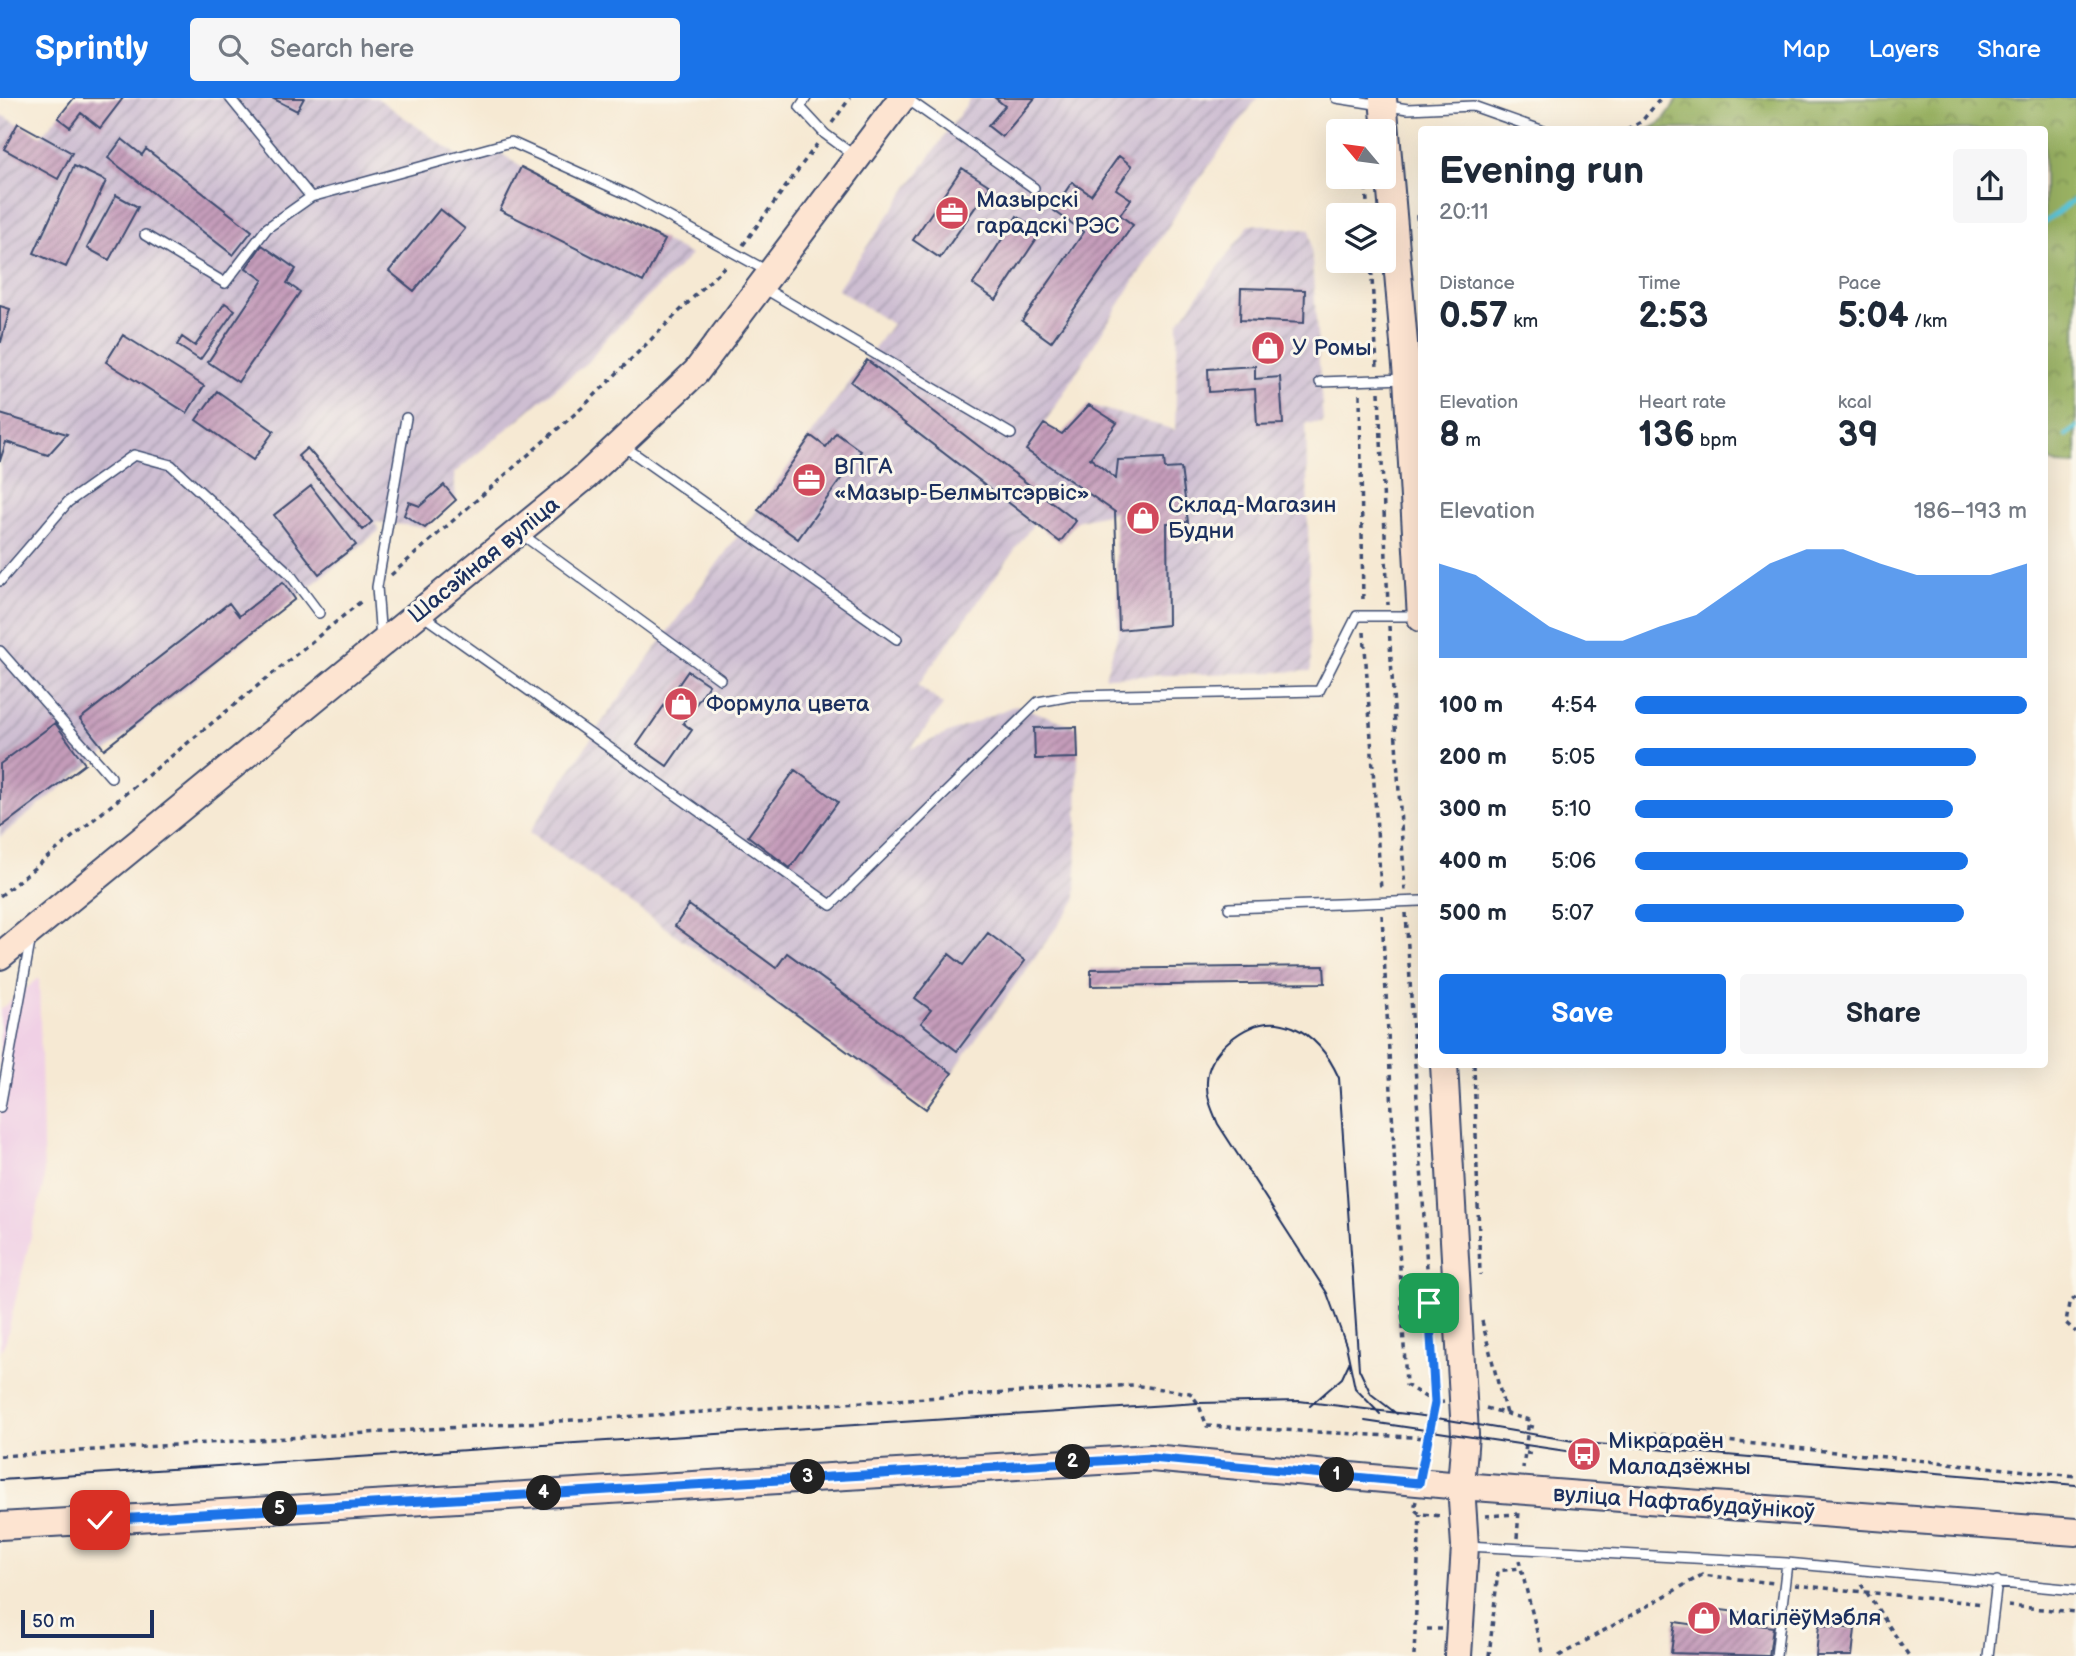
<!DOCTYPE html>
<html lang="en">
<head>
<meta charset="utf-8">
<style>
  :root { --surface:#fff; --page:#f6f6f7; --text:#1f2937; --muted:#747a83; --accent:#1a73e8 }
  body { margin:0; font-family:"Balsamiq Sans",sans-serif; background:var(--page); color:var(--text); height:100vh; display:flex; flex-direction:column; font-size:26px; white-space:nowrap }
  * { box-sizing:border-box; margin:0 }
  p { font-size:23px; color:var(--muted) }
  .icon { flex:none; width:38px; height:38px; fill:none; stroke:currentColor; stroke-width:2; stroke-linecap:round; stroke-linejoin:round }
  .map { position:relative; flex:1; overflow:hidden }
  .drawer { position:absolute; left:1418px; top:28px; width:630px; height:942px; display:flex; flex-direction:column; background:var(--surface); border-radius:7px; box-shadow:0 7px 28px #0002 }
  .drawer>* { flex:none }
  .needle { width:46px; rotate:299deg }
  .buttons { position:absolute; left:1326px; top:21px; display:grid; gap:14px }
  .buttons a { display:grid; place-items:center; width:70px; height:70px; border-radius:7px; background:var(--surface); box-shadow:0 7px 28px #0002; font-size:35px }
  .scale { position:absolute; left:21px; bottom:18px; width:133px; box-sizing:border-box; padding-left:7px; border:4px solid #1b2f5e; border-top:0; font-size:19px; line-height:24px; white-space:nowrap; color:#1b2f5e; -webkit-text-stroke:5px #fbf7ec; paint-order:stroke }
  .pin { position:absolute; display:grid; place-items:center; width:60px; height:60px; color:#fff; margin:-30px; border-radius:14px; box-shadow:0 4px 10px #0006 }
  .km { position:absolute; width:35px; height:35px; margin:-18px; border-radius:50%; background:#222; color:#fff; font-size:19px; line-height:35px; text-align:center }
  .round { display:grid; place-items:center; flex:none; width:74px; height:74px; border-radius:7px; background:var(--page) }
  .overview { display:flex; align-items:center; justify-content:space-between; height:119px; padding:0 21px }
  h1 { font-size:38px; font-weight:600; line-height:52px }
  .figures { display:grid; grid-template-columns:repeat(3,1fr); gap:10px; height:119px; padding:7px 21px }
  .figures div { display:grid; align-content:center }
  .figures b { font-size:35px; font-weight:600 }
  .figures small { font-size:19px; font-weight:400 }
  .figures p { font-size:19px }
  .chart { height:196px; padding:14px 21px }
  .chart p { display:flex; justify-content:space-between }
  .chart svg { width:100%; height:126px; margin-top:7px; fill:var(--accent); opacity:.7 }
  .cta { display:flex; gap:14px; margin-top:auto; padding:14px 21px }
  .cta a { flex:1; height:80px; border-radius:7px; background:var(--accent); color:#fff; font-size:28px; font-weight:600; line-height:80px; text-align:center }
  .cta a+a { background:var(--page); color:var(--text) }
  ul { padding:0 21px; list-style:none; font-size:23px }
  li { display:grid; grid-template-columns:112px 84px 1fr; align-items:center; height:52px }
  li i { height:18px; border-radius:9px; background:var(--accent) }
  header { display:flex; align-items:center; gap:42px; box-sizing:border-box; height:98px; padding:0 35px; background:var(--accent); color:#fff }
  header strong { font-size:33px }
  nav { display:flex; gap:38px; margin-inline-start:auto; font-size:24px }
  .search { width:490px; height:63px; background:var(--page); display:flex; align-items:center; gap:18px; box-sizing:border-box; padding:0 24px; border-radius:7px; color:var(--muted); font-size:26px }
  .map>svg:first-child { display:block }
  .built { fill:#f0d0e5 }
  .industrial { fill:url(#industrial-furrows) }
  .forest { fill:url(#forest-crowns); stroke:#5a7060; stroke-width:2 }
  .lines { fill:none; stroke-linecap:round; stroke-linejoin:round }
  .stream { stroke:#5cc5d8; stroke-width:5 }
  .building { fill:url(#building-hatch) }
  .service-casing { stroke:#3c4b70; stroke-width:12 }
  .secondary-casing { stroke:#3c4b70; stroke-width:30 }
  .path { stroke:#3c4b70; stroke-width:3.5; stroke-dasharray:5 5; stroke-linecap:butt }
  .service { stroke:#fff; stroke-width:9 }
  .secondary { stroke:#fde4d1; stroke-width:26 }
  .tram { stroke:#1b2f5e; stroke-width:2 }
  .route-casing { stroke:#fff; stroke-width:14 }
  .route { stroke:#1a73e8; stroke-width:9 }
  .labels { text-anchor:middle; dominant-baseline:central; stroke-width:6; stroke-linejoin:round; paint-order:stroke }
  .poi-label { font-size:23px; fill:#1b2f5e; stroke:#fbf7ec; text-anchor:start }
  .street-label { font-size:23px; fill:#1b2f5e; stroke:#fbf7ec }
</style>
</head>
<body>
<header>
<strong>Sprintly</strong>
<div class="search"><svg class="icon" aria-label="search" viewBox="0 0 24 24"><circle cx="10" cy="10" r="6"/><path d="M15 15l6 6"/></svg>Search here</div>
<nav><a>Map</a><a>Layers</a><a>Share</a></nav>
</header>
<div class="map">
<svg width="2076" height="1558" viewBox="0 0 2076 1558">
  <defs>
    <pattern id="industrial-furrows" width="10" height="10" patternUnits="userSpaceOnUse" patternTransform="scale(1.75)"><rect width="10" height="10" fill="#cebed2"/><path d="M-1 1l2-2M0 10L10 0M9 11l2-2" fill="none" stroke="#a69bae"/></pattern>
    <pattern id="forest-crowns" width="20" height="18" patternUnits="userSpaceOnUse" patternTransform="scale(1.75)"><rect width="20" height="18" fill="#9ab263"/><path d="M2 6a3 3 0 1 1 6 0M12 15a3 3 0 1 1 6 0" fill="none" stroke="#7d9155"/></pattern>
    <pattern id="building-hatch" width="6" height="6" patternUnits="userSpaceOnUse" patternTransform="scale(1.75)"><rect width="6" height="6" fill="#c59cba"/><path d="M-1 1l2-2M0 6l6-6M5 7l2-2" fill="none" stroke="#9f809a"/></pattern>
  </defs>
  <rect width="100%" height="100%" fill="#fbf7ec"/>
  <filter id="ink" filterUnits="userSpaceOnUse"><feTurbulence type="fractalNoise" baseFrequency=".0143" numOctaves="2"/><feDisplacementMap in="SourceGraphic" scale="14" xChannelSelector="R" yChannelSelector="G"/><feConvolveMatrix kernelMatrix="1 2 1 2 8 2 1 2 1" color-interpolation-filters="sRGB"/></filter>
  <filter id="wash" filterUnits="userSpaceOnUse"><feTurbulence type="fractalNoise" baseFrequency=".00686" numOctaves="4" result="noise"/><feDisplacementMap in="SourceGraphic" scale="28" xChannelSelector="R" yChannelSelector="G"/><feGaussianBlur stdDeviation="1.57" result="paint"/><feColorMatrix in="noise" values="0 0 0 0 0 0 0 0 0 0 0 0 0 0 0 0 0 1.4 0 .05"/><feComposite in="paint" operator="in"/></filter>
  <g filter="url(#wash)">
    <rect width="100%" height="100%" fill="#f6e9d3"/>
    <!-- built -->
    <path class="built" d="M39 880 44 1083 6 1242 0 1254V912Z"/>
    <!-- industrial -->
    <path class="industrial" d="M74 0H377L467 64 501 55 521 69 691 157 603 243 591 261 454 375 456 402 425 429 374 424 380 432 0 739V16L41 38Z
      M971 0H1257L1185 102 1044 326 1062 336 1089 307 1175 332 1178 225 1250 126 1310 132 1323 325H1306L1311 573 1105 579 1119 532 1114 414 1076 423 1060 444 1034 425 918 587 943 607 910 651 1016 607 1077 629 1078 660 1076 802 926 1011 529 735 602 624 892 226 837 191Z"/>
    <!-- forest -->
    <path class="forest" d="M1679 0H2076V367L2058 366 2044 361V32L1650 31 1662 24Z"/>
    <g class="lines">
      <!-- stream -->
      <path class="stream" d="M2044 125 2076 100
        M2066 337 2076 330"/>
    </g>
    <g id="blocks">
      <!-- building -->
      <path class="building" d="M74 0H123L100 30 81 15 70 29 58 20Z
        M272 0H304L297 13Z
        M995 0H1035L1002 39 988 28 1005 8Z
        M18 25 72 55 58 81 4 51Z
        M122 41 142 57 146 51 252 133 233 157 108 60Z
        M1119 58 1132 68 1116 91 1131 101 1120 117 1133 127 1051 244 1022 223 1084 134 1053 112 1072 84 1091 97Z
        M74 68 106 83 66 169 34 155Z
        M521 69 665 142 643 184 500 112Z
        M962 70 990 88 940 160 913 142Z
        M116 97 138 109 109 162 87 150Z
        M440 111 465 131 414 193 389 173Z
        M1017 118 1041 134 996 202 973 186Z
        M262 147 296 171 287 185 300 194 238 284 208 264 263 182 246 170Z
        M1241 190 1305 192 1304 225 1240 222Z
        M225 205 235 212 200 262 177 247 182 239 195 248Z
        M0 208 10 211 1 244H0Z
        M123 237 204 288 187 315 106 264Z
        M867 262 1076 423 1060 444 851 284Z
        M1255 268V281L1280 279 1283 326 1257 327 1255 291 1209 294 1208 271Z
        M217 293 274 333 253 362 196 322Z
        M1089 307 1117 325 1090 360 1116 381 1118 362 1164 360 1165 371 1181 370 1188 424 1167 425 1168 527 1119 532 1115 414 1026 352 1044 326 1062 336Z
        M0 316 67 336 48 357 6 344 0 363Z
        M836 335 861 353 798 441 758 412 811 338 826 349Z
        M307 350 372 424 363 432 298 358Z
        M444 387 456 402 425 430 404 417 409 404 420 408Z
        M311 388 356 447 319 476 274 417Z
        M283 484 295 501 104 651 80 621 229 505 239 518Z
        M688 573 709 587 683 625 692 632 667 668 637 647Z
        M55 625 85 666 0 730V666Z
        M1077 629 1078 660 1035 661 1034 630Z
        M795 672 838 704 790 770 748 738Z
        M689 807 776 870 787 855 952 975 926 1011 675 828Z
        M988 835 1025 863 957 953 921 925 931 912 915 900 949 856 963 867Z
        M1324 868 1325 885 1091 888V871Z
        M1705 1510 1753 1516 1752 1526 1773 1529 1769 1558 1671 1555 1675 1524 1703 1528Z
        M1819 1527 1855 1531 1852 1558H1816Z"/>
    </g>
  </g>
  <g filter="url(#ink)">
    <use href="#blocks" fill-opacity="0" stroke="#3c4b70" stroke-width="2"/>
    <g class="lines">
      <!-- service casing -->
      <g class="service-casing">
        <path id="service" d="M230 0 311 99 511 44 629 97 769 174
          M806 0 800 9 825 36 856 59
          M906 0 1034 90
          M1336 0 1408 11 1473 8 1541 32
          M145 137 225 185 267 130 311 99
          M762 189 1011 336
          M1320 284 1406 281
          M622 347 897 541
          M520 435 720 581
          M0 483 68 404 134 357 171 367 289 475 319 515
          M421 516 831 807 1038 604 1071 598 1319 593 1357 518H1420
          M381 542 377 489 406 320
          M0 553 111 679
          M1229 810 1421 803
          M0 1009 31 839
          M1467 1448 1787 1465 2076 1492
          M1776 1558 1787 1465
          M1988 1558 1997 1483"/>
      </g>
      <!-- secondary casing -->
      <g class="secondary-casing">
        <path id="secondary" d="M1383 0 1407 280 1421 520
          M0 858 585 379 696 274 902 0
          M1444 966 1465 1336 1461 1388 1465 1448 1458 1558
          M0 1428 1151 1360 1461 1388 2076 1434"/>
      </g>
      <!-- path -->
      <path class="path" d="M832 25 850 0
        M1627 32 1641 24 1661 0
        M1365 79 1368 117
        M1417 117 1421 157
        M743 147 817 46
        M1371 163 1377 269
        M1379 294 1388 507
        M1360 296 1363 505
        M391 477 585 307 727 166
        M1389 528 1405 793
        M1364 534 1381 792
        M0 798 364 501
        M1406 815 1435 1305 1423 1365
        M1382 817 1406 1287 1435 1305 1444 1304
        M1474 966 1480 1177
        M2076 1199 2069 1205 2066 1225 2076 1234
        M1482 1223 1506 1316
        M1486 1310 1529 1322 1523 1370
        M1529 1328 1538 1330
        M1632 1343 1656 1336 2076 1378
        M1585 1345 1587 1337
        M1526 1355 1535 1356
        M0 1358 1133 1287 1190 1295 1198 1305 1207 1328 1428 1340
        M1583 1363 1584 1356
        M1416 1403 1414 1411 1420 1416 1442 1418
        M1485 1418 1518 1416
        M1517 1440 1519 1413
        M1519 1462 1543 1558
        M1861 1486 1909 1558
        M1795 1487 1983 1506
        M2008 1508 2076 1514
        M1427 1531H1441
        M1414 1558 1420 1416
        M1489 1558 1498 1473 1520 1470
        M1559 1558 1702 1477 1774 1485"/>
      <!-- service -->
      <use href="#service" class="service"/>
      <!-- secondary -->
      <use href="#secondary" class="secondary"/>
      <!-- tram -->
      <path class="tram" d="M1310 1308 1342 1280 1349 1265
        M1380 1316 1355 1290 1346 1247 1327 1195 1218 1026C1212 1012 1206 999 1207 984 1207 968 1217 953 1229 943 1275 904 1318 933 1339 980L1359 1271 1371 1296 1397 1316
        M1365 1323 1566 1353
        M0 1382 1198 1305 1299 1303 1431 1319 1585 1345 2076 1387"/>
    </g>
  </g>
  <g class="lines" filter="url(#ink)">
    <!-- route casing -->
    <g class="route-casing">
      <path id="route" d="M100 1422 1151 1360 1419 1385 1435 1305 1429 1205"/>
    </g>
    <!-- route -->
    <use href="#route" class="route"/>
  </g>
  <!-- icons -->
  <defs>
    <g id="office-disc" transform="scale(1.75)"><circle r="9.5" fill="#d1495b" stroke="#fbf7ec"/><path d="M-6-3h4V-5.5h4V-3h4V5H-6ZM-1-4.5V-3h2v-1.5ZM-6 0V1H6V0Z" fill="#fff"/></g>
    <g id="shop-disc" transform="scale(1.75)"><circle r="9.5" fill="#d1495b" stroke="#fbf7ec"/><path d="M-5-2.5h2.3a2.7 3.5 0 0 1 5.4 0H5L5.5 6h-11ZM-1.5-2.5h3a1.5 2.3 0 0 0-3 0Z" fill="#fff"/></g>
    <g id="bus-disc" transform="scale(1.75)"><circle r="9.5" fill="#d1495b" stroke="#fbf7ec"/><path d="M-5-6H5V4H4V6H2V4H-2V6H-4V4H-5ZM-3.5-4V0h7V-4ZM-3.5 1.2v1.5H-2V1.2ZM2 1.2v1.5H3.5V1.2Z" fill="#fff"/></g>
  </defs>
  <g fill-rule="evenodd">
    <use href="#office-disc" x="952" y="115"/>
    <use href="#shop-disc" x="1268" y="250"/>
    <use href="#office-disc" x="809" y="382"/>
    <use href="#shop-disc" x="1143" y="420"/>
    <use href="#shop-disc" x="681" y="606"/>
    <use href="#bus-disc" x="1584" y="1356"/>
    <use href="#shop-disc" x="1704" y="1520"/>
  </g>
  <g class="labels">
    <!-- poi labels -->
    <g class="poi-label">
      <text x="976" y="102">Мазырскі<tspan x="976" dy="26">гарадскі РЭС</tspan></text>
      <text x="1292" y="250">У Ромы</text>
      <text x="834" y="369">ВПГА<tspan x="834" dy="26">«Мазыр-Белмытсэрвіс»</tspan></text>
      <text x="1168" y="407">Склад-Магазин<tspan x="1168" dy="26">Будни</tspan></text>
      <text x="706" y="606">Формула цвета</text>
      <text x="1608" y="1343">Мікрараён<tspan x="1608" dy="26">Маладзёжны</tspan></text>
      <text x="1728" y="1520">МагілёўМэбля</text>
    </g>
    <!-- street labels -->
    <g class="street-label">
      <text transform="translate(484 462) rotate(-39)">Шасэйная вуліца</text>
      <text transform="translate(1684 1405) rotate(4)">вуліца Нафтабудаўнікоў</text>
    </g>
  </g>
</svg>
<div class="buttons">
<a><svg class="needle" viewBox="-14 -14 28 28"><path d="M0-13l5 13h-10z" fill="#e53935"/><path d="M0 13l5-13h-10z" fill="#747a83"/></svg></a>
<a><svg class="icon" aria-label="layers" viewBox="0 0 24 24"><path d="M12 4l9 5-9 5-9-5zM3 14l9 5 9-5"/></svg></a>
</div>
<div class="scale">50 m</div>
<div class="pin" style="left:1429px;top:1205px;background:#1e9e55"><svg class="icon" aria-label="arrive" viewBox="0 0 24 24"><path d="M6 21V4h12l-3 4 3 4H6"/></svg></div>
<div class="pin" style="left:100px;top:1422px;background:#d93025"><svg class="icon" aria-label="check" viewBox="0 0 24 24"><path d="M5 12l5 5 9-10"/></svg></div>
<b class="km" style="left:1337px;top:1377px">1</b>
<b class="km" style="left:1073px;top:1364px">2</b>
<b class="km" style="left:808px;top:1379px">3</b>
<b class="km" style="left:544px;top:1395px">4</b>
<b class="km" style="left:280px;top:1411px">5</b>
<section class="drawer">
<div class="overview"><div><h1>Evening run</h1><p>20:11</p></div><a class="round"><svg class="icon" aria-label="share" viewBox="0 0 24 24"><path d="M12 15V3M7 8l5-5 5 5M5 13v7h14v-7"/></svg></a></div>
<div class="figures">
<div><p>Distance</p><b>0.57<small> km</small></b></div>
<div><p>Time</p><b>2:53</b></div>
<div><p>Pace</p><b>5:04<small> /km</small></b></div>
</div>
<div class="figures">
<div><p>Elevation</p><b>8<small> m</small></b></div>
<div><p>Heart rate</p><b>136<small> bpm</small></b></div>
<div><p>kcal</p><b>39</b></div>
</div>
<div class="chart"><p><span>Elevation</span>186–193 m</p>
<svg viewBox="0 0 160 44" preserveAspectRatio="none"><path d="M0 44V11L10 15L20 24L30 33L40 38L50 38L60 33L70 29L80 20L90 11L100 6L110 6L120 11L130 15L140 15L150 15L160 11V44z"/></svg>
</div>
<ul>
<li><b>100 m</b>4:54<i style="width:100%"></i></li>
<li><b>200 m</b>5:05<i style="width:87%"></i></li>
<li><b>300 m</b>5:10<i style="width:81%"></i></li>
<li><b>400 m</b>5:06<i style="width:85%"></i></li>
<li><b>500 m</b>5:07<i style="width:84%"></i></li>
</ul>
<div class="cta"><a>Save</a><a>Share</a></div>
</section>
</div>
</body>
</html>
